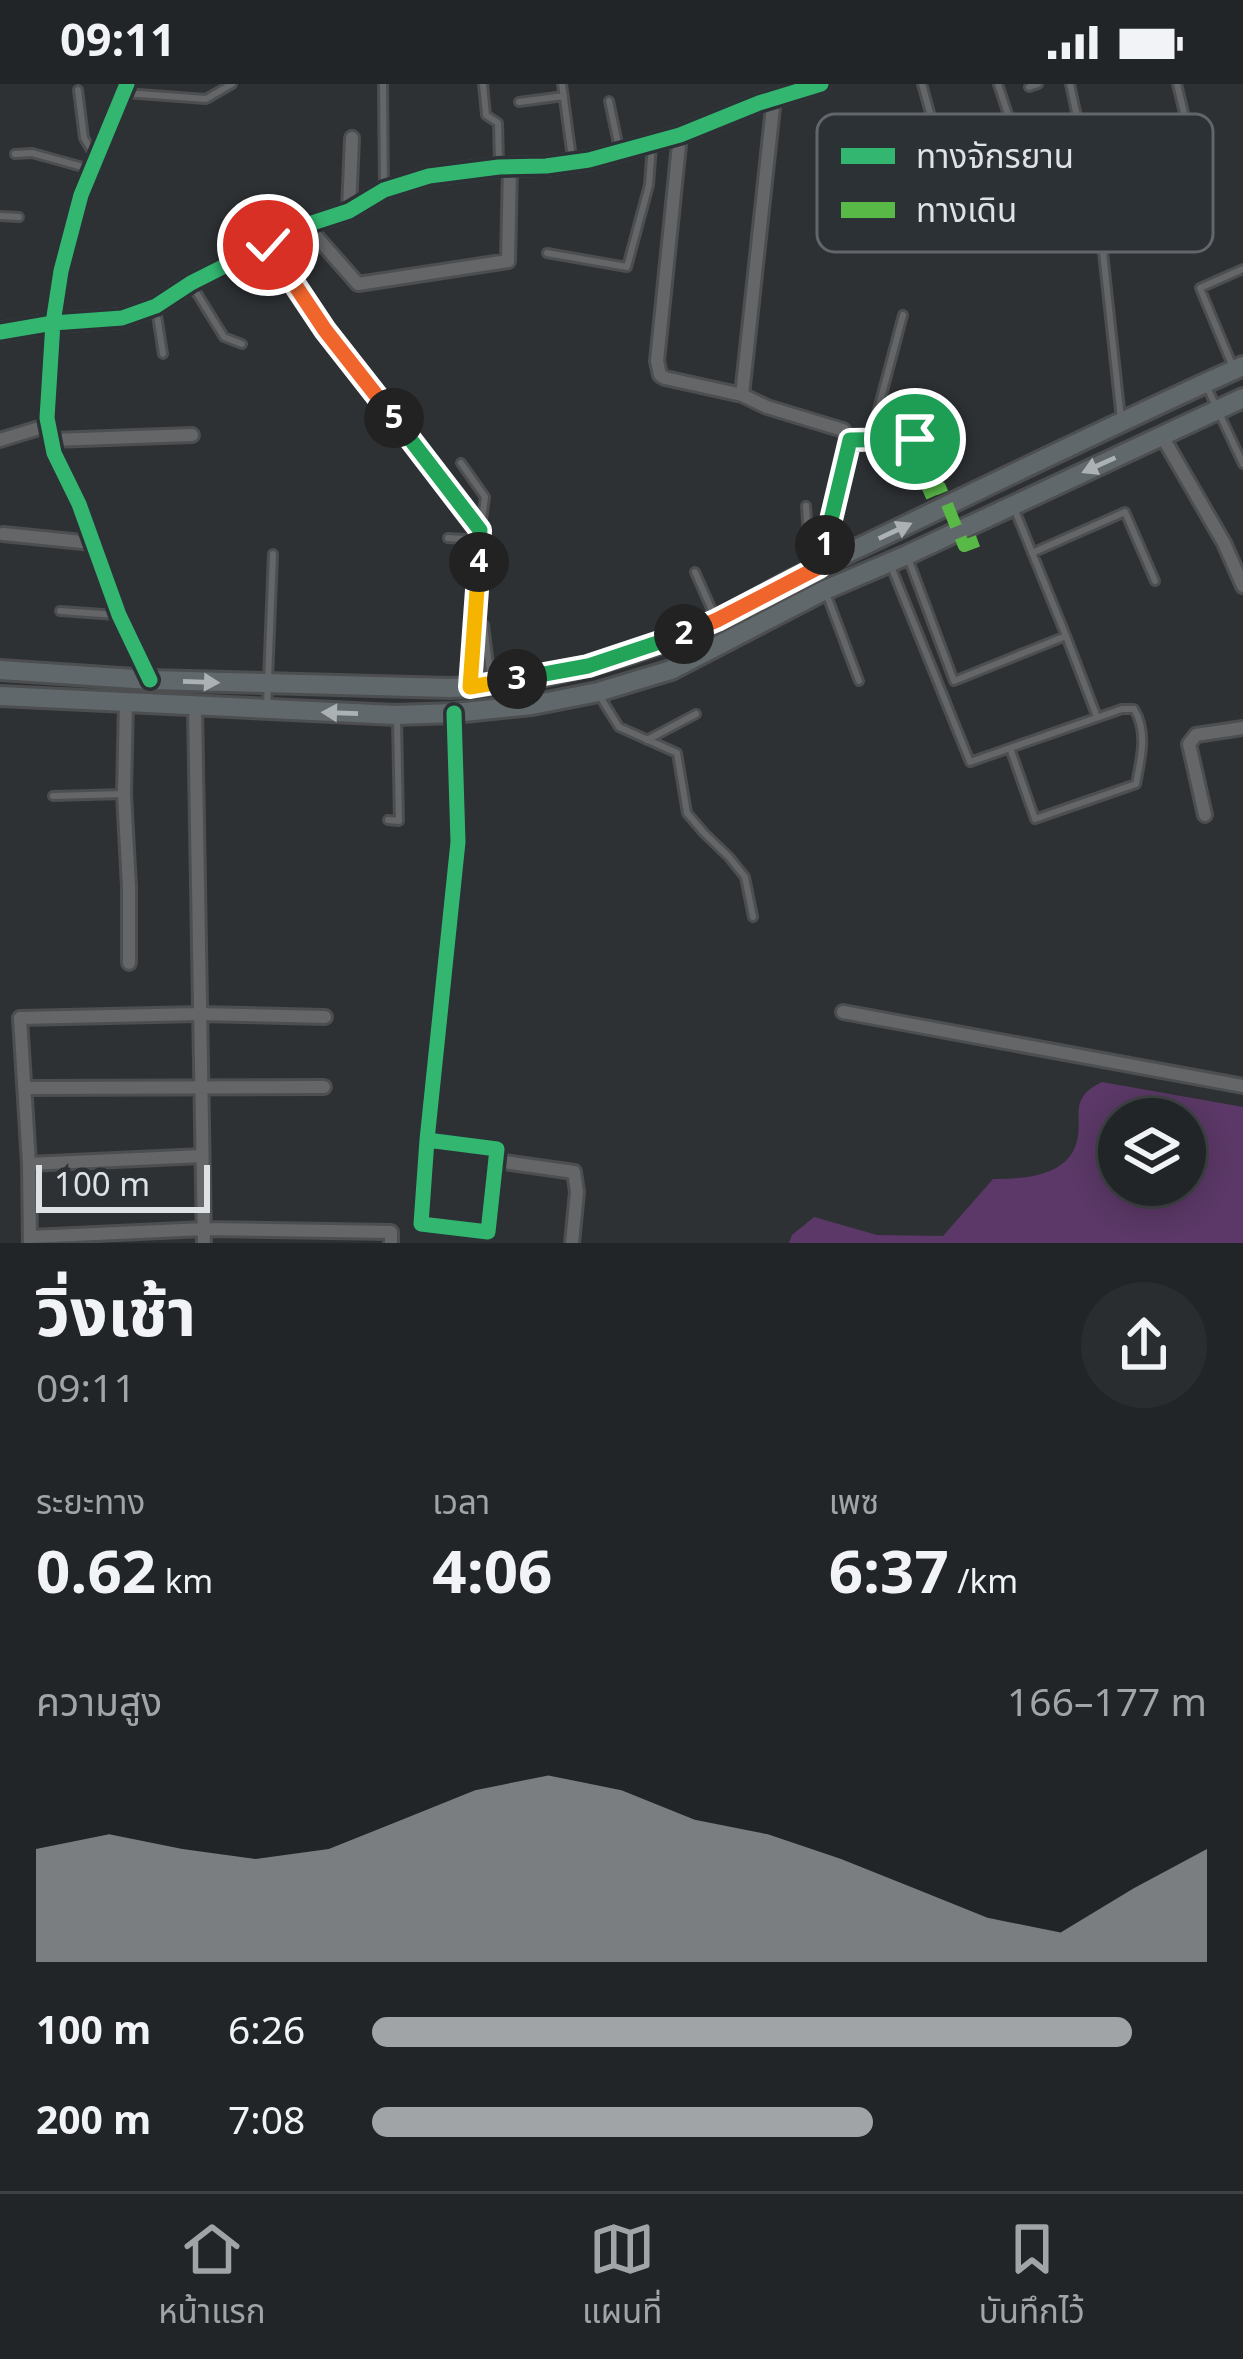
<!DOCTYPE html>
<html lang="th">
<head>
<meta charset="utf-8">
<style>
  :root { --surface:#222527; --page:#2a2d2f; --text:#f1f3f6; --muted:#a2a5a7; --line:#3f4244; --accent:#a1a4a7 }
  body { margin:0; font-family:Georgia,"Noto Sans Thai",serif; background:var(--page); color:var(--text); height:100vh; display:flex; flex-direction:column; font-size:45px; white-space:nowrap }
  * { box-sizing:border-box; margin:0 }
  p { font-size:39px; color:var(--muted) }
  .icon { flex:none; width:66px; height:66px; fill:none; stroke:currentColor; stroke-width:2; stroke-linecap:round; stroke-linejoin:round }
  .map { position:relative; height:1159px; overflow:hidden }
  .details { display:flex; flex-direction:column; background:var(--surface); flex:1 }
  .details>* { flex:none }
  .buttons { position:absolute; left:1098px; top:1014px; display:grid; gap:24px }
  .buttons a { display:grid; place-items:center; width:108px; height:108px; border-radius:50%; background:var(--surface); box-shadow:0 6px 30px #0003,0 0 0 3px var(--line); font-size:60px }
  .scale { position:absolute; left:36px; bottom:30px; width:174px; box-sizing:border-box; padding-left:12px; border:6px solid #dfe2e5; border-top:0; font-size:33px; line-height:42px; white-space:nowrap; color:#dfe2e5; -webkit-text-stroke:9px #2c3136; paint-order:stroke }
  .pin { position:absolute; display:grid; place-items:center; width:102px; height:102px; color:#fff; margin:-51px; border:6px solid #fff; border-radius:50%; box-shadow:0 3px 12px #0007 }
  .km { position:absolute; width:60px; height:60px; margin:-30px; border-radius:50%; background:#222; color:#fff; font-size:33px; line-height:60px; text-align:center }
  .round { display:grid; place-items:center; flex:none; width:126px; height:126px; border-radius:63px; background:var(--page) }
  .head { display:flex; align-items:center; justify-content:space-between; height:204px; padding:0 36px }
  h1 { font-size:66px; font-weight:700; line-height:90px }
  .metrics { display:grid; grid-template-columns:repeat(3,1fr); gap:18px; height:204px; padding:12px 36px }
  .metrics div { display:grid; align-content:center }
  .metrics b { font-size:60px; font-weight:700 }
  .metrics small { font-size:33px; font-weight:400 }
  .metrics p { font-size:33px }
  .chart { height:336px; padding:24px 36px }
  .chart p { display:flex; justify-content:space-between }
  .chart svg { width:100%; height:216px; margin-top:12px; fill:var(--accent); opacity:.7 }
  ul { padding:0 36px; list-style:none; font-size:39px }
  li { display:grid; grid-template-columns:192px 144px 1fr; align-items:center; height:90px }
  li i { height:30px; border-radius:15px; background:var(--accent) }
  .status { display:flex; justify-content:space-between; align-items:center; height:84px; padding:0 60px; background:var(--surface); direction:ltr }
  .status svg { height:33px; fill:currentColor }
  .dock { display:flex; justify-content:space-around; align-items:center; height:168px; border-top:3px solid var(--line); background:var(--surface); font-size:33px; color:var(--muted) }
  .dock a { display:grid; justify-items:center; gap:6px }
  .dock .current { color:var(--accent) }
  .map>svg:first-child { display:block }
  .green { fill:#5b3867; fill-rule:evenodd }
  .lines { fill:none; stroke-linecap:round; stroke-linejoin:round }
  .lane-casing { stroke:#4c4e50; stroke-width:12 }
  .street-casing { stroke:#4c4e50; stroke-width:18 }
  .secondary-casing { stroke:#4c4e50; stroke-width:22 }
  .primary-casing { stroke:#4c4e50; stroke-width:24 }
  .lane { stroke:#646668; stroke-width:6 }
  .street { stroke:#646668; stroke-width:12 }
  .secondary { stroke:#62676a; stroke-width:16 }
  .primary { stroke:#60686b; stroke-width:18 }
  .quiet { stroke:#58b947; stroke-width:12; stroke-dasharray:24 12; stroke-linecap:butt }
  .cycleway-casing { stroke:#2c3136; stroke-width:22 }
  .cycleway { stroke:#33b770; stroke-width:15 }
  .oneway { fill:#acb1b4 }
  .split-1-casing { stroke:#fff; stroke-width:24 }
  .split-2-casing { stroke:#fff; stroke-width:24 }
  .split-3-casing { stroke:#fff; stroke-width:24 }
  .split-4-casing { stroke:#fff; stroke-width:24 }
  .split-5-casing { stroke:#fff; stroke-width:24 }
  .split-6-casing { stroke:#fff; stroke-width:24 }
  .split-7-casing { stroke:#fff; stroke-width:24 }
  .split-1 { stroke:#22a559; stroke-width:15 }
  .split-2 { stroke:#f0652b; stroke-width:15 }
  .split-3 { stroke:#22a559; stroke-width:15 }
  .split-4 { stroke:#f5b400; stroke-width:15 }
  .split-5 { stroke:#22a559; stroke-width:15 }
  .split-6 { stroke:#f0652b; stroke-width:15 }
  .split-7 { stroke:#f5b400; stroke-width:15 }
  .key { fill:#2c3136; stroke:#62666b; stroke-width:3 }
  .key-label { font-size:33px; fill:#dfe2e5 }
</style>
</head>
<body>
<div class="status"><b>09:11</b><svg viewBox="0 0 49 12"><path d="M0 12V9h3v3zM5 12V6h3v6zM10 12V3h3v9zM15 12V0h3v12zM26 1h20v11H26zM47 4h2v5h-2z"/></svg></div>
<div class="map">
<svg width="1243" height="1159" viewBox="0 0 1243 1159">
  <rect width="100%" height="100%" fill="#2e3134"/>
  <!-- green -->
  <path class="green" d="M1102 998 1243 1023V1159H789L792 1151 814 1133 877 1151 943 1152 993 1095C1023 1095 1068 1093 1077 1057 1083 1032 1068 1014 1102 998ZM1119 1035H1185V1101H1119Z"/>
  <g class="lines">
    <!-- lane casing -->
    <g class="lane-casing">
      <path id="lane" d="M383 0 384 104
        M483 0 486 31 498 39 499 80
        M562 0 572 74
        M922 0 932 36
        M998 0 1024 79
        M1070 0 1084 65 1094 91 1202 72
        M1177 0 1184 29
        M1029 3 1038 0
        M78 6 84 54 95 72
        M125 9 206 15 232 0
        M609 17 619 64
        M519 18 564 12
        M1077 40 1041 50 1046 73 1084 65
        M15 70 32 69 90 85
        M0 132 19 133
        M1102 159 1121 335
        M547 169 627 183 649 101 652 61
        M193 203 224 253 242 260
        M156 225 163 270
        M1233 283 1200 204 1243 185
        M1206 301 1243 380
        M853 356 915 355
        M870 356 903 231
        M461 379 485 413 481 443
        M806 422 810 483
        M448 454 480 456
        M1032 469 1125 428 1155 497
        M908 474 954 597 1066 552 1014 424
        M890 480 970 678 1122 625H1134C1148 648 1141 674 1136 700L1035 735 1010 664
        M695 488 715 533
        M826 509 859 597
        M60 527 116 531
        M484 541 491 596
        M1066 552 1097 633
        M599 611 619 643 677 669 687 729 704 749 729 773 745 793 753 833
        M267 622 273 470
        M647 656 696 630
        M53 712 124 710
        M388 736 399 737 397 635"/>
    </g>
    <!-- street casing -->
    <g class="street-casing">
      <path id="street" d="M127 0 81 111 61 187 53 239 47 334 54 369 79 420 119 531 150 596
        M680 51 657 277 660 291 665 294 742 311 767 323 843 346 850 356 849 363 819 483
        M349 127 352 54
        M306 141 358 200 508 177 510 82
        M268 161 325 246 480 446 470 603
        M742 311 774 14
        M1162 352 1224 459 1243 502
        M0 356 49 341
        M52 356 192 351
        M3 450 92 459
        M126 617 124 710 129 803V879
        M195 622 204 1159
        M1205 731 1189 660 1196 651 1243 644
        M843 928 1243 1002
        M26 1004 324 1003
        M427 1056 497 1065 488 1148 421 1140 427 1056 458 758 454 629
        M497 1077 574 1088 577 1108 572 1159
        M29 1080 202 1072
        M31 1153 204 1145 391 1148V1159
        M30 1159 29 1080 20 934 199 930 325 933"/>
    </g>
    <!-- secondary casing -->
    <g class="secondary-casing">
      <path id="secondary" d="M0 248 53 239 122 234 156 222 191 199 306 141 349 127 384 106 429 92 499 83 546 82 589 76 680 51 759 19 821 0"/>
    </g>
    <!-- primary casing -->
    <g class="primary-casing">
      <path id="primary" d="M0 586 150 596 450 604C534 601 639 572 715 537 748 521 779 501 812 486 956 418 1098 347 1243 282
        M0 612 396 631 454 629 532 621 598 608 671 586 825 506 907 471 1243 314"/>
    </g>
    <!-- lane -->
    <use href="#lane" class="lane"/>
    <!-- street -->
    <use href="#street" class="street"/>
    <!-- secondary -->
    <use href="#secondary" class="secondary"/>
    <!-- primary -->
    <use href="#primary" class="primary"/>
    <!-- quiet -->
    <path class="quiet" d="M924 410 940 403 964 462 986 454"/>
    <!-- cycleway casing -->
    <g class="cycleway-casing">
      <path id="cycleway" d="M127 0 81 111 61 187 53 239 47 334 54 369 79 420 119 531 150 596
        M0 248 53 239 122 234 156 222 191 199 306 141 349 127 384 106 429 92 499 83 546 82 589 76 680 51 759 19 821 0
        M427 1056 497 1065 488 1148 421 1140 427 1056 458 758 454 629"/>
    </g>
    <!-- cycleway -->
    <use href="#cycleway" class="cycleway"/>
  </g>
  <!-- one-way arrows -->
  <defs><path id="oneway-solid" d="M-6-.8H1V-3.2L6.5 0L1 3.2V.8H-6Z" transform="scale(3)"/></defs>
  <g class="oneway">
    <use href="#oneway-solid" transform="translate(1099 381) rotate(156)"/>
    <use href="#oneway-solid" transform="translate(895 447) rotate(-25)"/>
    <use href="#oneway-solid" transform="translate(201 598) rotate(2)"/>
    <use href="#oneway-solid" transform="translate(340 629) rotate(-178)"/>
  </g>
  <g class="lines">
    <!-- split-1 casing -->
    <g class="split-1-casing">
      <path id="split-1" d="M825 461 850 356 915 355"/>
    </g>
    <!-- split-2 casing -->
    <g class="split-2-casing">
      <path id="split-2" d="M684 550 717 536 819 483 825 461"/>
    </g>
    <!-- split-3 casing -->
    <g class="split-3-casing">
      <path id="split-3" d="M517 595 588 582 684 550"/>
    </g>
    <!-- split-4 casing -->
    <g class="split-4-casing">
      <path id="split-4" d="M479 478 470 603 517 595"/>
    </g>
    <!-- split-5 casing -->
    <g class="split-5-casing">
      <path id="split-5" d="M394 334 480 446 479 478"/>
    </g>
    <!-- split-6 casing -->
    <g class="split-6-casing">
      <path id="split-6" d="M291 195 325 246 394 334"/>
    </g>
    <!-- split-7 casing -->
    <g class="split-7-casing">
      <path id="split-7" d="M268 161 291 195"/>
    </g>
    <!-- split-1 -->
    <use href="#split-1" class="split-1"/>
    <!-- split-2 -->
    <use href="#split-2" class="split-2"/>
    <!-- split-3 -->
    <use href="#split-3" class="split-3"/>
    <!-- split-4 -->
    <use href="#split-4" class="split-4"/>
    <!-- split-5 -->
    <use href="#split-5" class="split-5"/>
    <!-- split-6 -->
    <use href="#split-6" class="split-6"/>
    <!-- split-7 -->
    <use href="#split-7" class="split-7"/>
  </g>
  <!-- legend -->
  <rect x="817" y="30" width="396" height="138" rx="18" class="key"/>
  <rect x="841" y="64" width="54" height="16" fill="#33b770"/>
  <rect x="841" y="118" width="54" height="16" fill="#58b947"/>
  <g class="key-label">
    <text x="916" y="84">ทางจักรยาน</text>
    <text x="916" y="138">ทางเดิน</text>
  </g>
</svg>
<div class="buttons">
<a><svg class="icon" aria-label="layers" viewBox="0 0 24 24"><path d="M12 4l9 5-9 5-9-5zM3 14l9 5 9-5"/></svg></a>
</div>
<div class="scale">100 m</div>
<div class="pin" style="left:915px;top:355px;background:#1e9e55"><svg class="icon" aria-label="arrive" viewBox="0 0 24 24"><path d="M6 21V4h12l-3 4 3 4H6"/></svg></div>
<div class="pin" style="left:268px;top:161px;background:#d93025"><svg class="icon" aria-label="check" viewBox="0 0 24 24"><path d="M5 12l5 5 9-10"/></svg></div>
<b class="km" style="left:825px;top:461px">1</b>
<b class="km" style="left:684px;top:550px">2</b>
<b class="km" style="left:517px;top:595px">3</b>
<b class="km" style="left:479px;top:478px">4</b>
<b class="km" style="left:394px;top:334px">5</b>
</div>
<section class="details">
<div class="head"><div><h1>วิ่งเช้า</h1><p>09:11</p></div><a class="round"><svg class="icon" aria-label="share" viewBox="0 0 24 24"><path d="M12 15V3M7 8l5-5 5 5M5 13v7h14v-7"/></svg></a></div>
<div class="metrics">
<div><p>ระยะทาง</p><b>0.62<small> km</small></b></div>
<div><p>เวลา</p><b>4:06</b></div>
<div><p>เพซ</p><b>6:37<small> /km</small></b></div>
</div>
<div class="chart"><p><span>ความสูง</span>166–177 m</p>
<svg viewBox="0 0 160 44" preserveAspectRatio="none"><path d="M0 44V21L10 18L20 21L30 23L40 21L50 15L60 9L70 6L80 9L90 15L100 18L110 23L120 29L130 35L140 38L150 29L160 21V44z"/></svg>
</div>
<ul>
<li><b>100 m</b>6:26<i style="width:91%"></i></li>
<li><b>200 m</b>7:08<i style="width:60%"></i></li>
</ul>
</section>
<nav class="dock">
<a class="current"><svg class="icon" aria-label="home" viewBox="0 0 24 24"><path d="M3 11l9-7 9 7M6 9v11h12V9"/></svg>หน้าแรก</a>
<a><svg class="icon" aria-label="map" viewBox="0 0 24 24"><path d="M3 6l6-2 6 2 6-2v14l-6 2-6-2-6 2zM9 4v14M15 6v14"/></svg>แผนที่</a>
<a><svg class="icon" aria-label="saved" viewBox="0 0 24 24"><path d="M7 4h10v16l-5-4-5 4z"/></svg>บันทึกไว้</a>
</nav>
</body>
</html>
